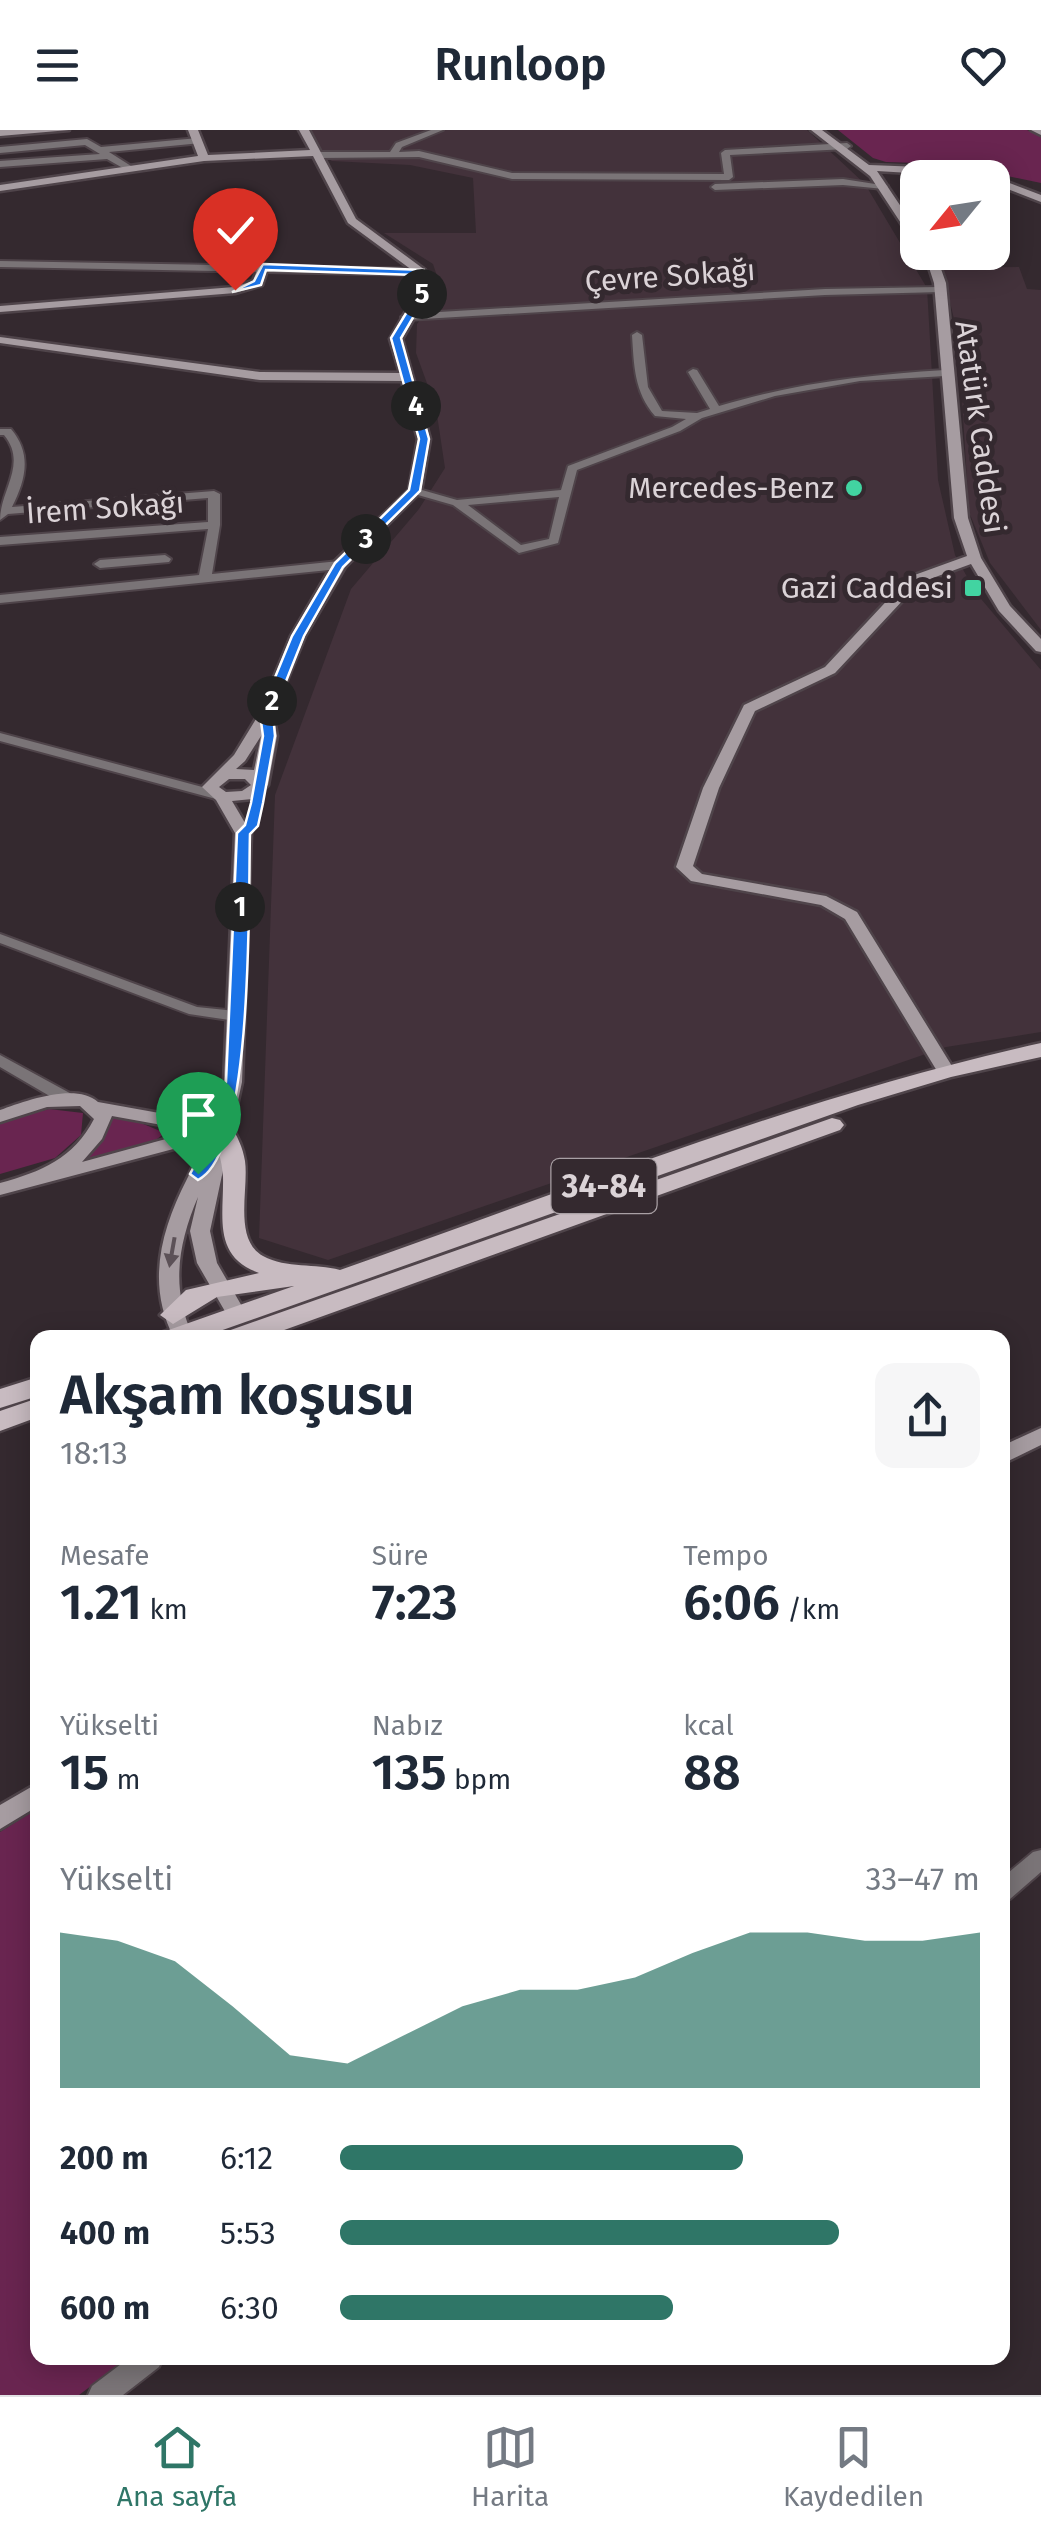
<!DOCTYPE html>
<html lang="tr">
<head>
<meta charset="utf-8">
<style>
  :root { --surface:#fff; --page:#f6f6f7; --text:#1f2937; --muted:#747a83; --line:#e0e1e3; --accent:#2f7667 }
  body { margin:0; font-family:"Fira Sans",sans-serif; background:var(--page); color:var(--text); height:100vh; display:flex; flex-direction:column; font-size:38px; white-space:nowrap }
  * { box-sizing:border-box; margin:0 }
  p { font-size:32px; color:var(--muted) }
  .icon { flex:none; width:55px; height:55px; fill:none; stroke:currentColor; stroke-width:2; stroke-linecap:round; stroke-linejoin:round }
  .map { position:relative; flex:1; overflow:hidden }
  .details { position:absolute; left:30px; top:1200px; width:980px; height:1035px; display:flex; flex-direction:column; background:var(--surface); border-radius:20px; box-shadow:0 5px 25px #0003 }
  .details>* { flex:none }
  .needle { width:65px; rotate:240deg }
  .controls { position:absolute; left:900px; top:30px; display:grid; gap:20px }
  .controls a { display:grid; place-items:center; width:110px; height:110px; border-radius:20px; background:var(--surface); box-shadow:0 5px 25px #0003; font-size:50px }
  .pin { position:absolute; display:grid; place-items:center; width:85px; height:85px; color:#fff; margin:-102px -42px; border-radius:50% 50% 50% 0; rotate:-45deg; box-shadow:0 0 10px #0007 }
  .pin .icon { rotate:45deg }
  .km { position:absolute; width:50px; height:50px; margin:-25px; border-radius:50%; background:#222; color:#fff; font-size:28px; line-height:50px; text-align:center }
  .round { display:grid; place-items:center; flex:none; width:105px; height:105px; border-radius:20px; background:var(--page) }
  .summary { display:flex; align-items:center; justify-content:space-between; height:170px; padding:0 30px }
  h1 { font-size:55px; font-weight:600; line-height:75px }
  .stats { display:grid; grid-template-columns:repeat(3,1fr); gap:15px; height:170px; padding:10px 30px }
  .stats div { display:grid; align-content:center }
  .stats b { font-size:50px; font-weight:600 }
  .stats small { font-size:28px; font-weight:400 }
  .stats p { font-size:28px }
  .chart { height:280px; padding:20px 30px }
  .chart p { display:flex; justify-content:space-between }
  .chart svg { width:100%; height:180px; margin-top:10px; fill:var(--accent); opacity:.7 }
  ul { padding:0 30px; list-style:none; font-size:32px }
  li { display:grid; grid-template-columns:160px 120px 1fr; align-items:center; height:75px }
  li i { height:25px; border-radius:12px; background:var(--accent) }
  header { display:flex; justify-content:space-between; align-items:center; height:130px; padding:0 30px; background:var(--surface); font-size:45px; font-weight:600 }
  .tab-bar { display:flex; justify-content:space-around; align-items:center; height:140px; border-top:2px solid var(--line); background:var(--surface); font-size:28px; color:var(--muted) }
  .tab-bar a { display:grid; justify-items:center; gap:5px }
  .tab-bar .active { color:var(--accent) }
  .map>svg:first-child { display:block }
  .built { fill:#43323b }
  .green { fill:#692550 }
  .lines { fill:none; stroke-linecap:round; stroke-linejoin:round }
  .street-casing { stroke:#4f444a; stroke-width:4 }
  .secondary-casing { stroke:#4f444a; stroke-width:5 }
  .primary-casing { stroke:#4f444a; stroke-width:5 }
  .street { fill:#7a7477; fill-rule:evenodd }
  .secondary { fill:#a69ca1; fill-rule:evenodd }
  .primary { fill:#c8bbc1; fill-rule:evenodd }
  .oneway { fill:#5c5157 }
  .route { fill:#1a73e8; stroke:#fff; stroke-width:2.5 }
  .poi-dot { fill:#42d4a1; stroke:#34292f; stroke-width:4 }
  .labels { text-anchor:middle; dominant-baseline:central; stroke-width:10; stroke-linejoin:round; paint-order:stroke }
  .far-street-label { font-size:30px; fill:#dbd3d7; stroke:#34292f }
  .far-poi-label { font-size:30px; fill:#dbd3d7; stroke:#34292f; text-anchor:end }
  .shield { fill:#34292f; stroke:#a9a0a5; stroke-width:2.5 }
  .shield-label { font-size:32px; font-weight:bold; fill:#dbd3d7 }
</style>
</head>
<body>
<header><svg class="icon" aria-label="menu" viewBox="0 0 24 24"><path d="M4 6h16M4 12h16M4 18h16"/></svg>Runloop<svg class="icon" aria-label="heart" viewBox="0 0 24 24"><path d="M12 20l-8-8c-3-5 5-10 8-4 3-6 11-1 8 4z"/></svg></header>
<div class="map">
<svg width="1041" height="2265" viewBox="0 0 1041 2265">
  <rect width="100%" height="100%" fill="#34292f"/>
  <!-- built -->
  <path class="built" d="M306 0H807L865 54 927 158 938 350 955 425 976 463 1041 540V902L946 917 328 1130 259 1108 275 665 351 459 419 379 445 338 436 278 416 223 417 194 442 161 433 134 384 103H476L473 48 410 35 332 31 322 25Z
    M1019 137 1027 159 1041 160V500L990 433 969 382 958 206 942 138Z"/>
  <!-- green -->
  <path class="green" d="M838 0H1027L1041 7V53L950 34 886 32 873 28Z
    M49 979 83 983 81 1005 55 1028 0 1044V992Z
    M112 981 165 1003 153 1012 80 1032 104 1005Z
    M37 1679 38 2228H128L79 2265H0V1702Z"/>
  <g class="lines">
    <!-- street casing -->
    <g class="street-casing">
      <path id="street" d="M431 0H443L402 17 399 22 419 21 512 43 724 44 721 23 725 20 847 13 851 16 847 19 730 25 733 47 729 50 512 49 419 27 320 28 316 25 320 22H390L396 13Z
        M198 8 201 13 109 22 131 36 128 41 107 29 0 37V31L100 24 85 15 0 23V17L87 9 101 17Z
        M843 49 888 56 884 59 843 55 715 60 711 57 715 54Z
        M0 131 421 139 426 142 421 145 0 137Z
        M938 157 941 158V162L825 165 406 190 401 187 406 184 825 159Z
        M637 202 642 205 648 257 662 281 697 283 710 279 688 242 693 239 697 240 719 276C795 253 866 245 945 240L950 243 945 246 860 251 775 266 702 288 680 301 577 340 558 413 519 423 453 375 411 363V359L415 358 457 370 561 360 568 336 672 297 686 289 655 286C634 262 634 235 632 205ZM559 367 549 409 521 415 468 375Z
        M0 299H11C32 324 26 349 12 377L214 361 220 364V395L212 444 339 431 345 435 339 439 0 473V465L199 445 208 399 0 415V407L208 392V368L8 384 0 390C0 360 28 334 4 305H0Z
        M165 425 171 429 169 432 100 438 94 434 100 430Z
        M0 603 221 662 223 665 216 669 0 611Z
        M0 804 197 877 236 881 244 886 236 891 189 884 0 813Z
        M0 925 77 967 79 971 71 976 65 975 0 937Z
        M1041 1720V1742L1010 1769 1002 1772V1748L1033 1722Z
        M129 2228H163L159 2237 123 2265H88L92 2256Z"/>
    </g>
    <!-- secondary casing -->
    <g class="secondary-casing">
      <path id="secondary" d="M0 0H69L0 6Z
        M188 0H198L208 25 310 20 299 0H309L356 89 425 140 429 162 402 209 430 309 421 361 345 437 305 506 273 584 277 606 268 655 252 669 232 671 251 703 242 952 210 1101 217 1133 247 1185 244 1190H230L197 1133 190 1101 198 1067C178 1114 171 1157 192 1204L190 1208H174C146 1154 161 1100 187 1049 194 1035 200 1018 211 1009L0 1065V1053C41 1042 74 1028 94 989L80 976 47 977 0 992V980C25 971 76 952 98 972L215 993 224 952 235 703 216 670 202 657 234 625 259 584 291 506 334 432 409 360 418 309 402 251 260 250 0 213V207L260 242 400 243 390 209 417 162 416 143 348 93 313 26 204 31 0 61V55L198 26ZM261 606 254 640 236 639 245 631ZM229 649H245L251 655 242 661 226 662 219 657ZM112 986 195 1001 82 1032 102 1009Z
        M811 0H822L869 35 973 39 1041 65V72L992 53V48L877 41 918 102V114L914 113 870 46Z
        M1031 0H1041V5Z
        M924 122H935L946 153 968 388 981 428 1010 476 1041 509V522L1036 521 999 481 971 434 919 453 835 543 755 581 719 658 693 736 702 744 826 766 857 782 955 941 946 947 937 941 845 789 821 775 691 751 676 737 703 658 744 575 825 537 909 447 967 426 954 388 934 153Z
        M259 135 268 137 262 155 235 163 0 182V176L234 157 253 151Z
        M1041 1298V1315L1002 1334V1316Z
        M38 1653V1676L0 1699V1675Z"/>
    </g>
    <!-- primary casing -->
    <g class="primary-casing">
      <path id="primary" d="M1041 913V927L951 947 858 975 200 1208H159L163 1202 294 1156 217 1167 173 1194 160 1185 186 1160 259 1143C212 1126 224 1086 223 1047 222 1029 217 1016 210 1000L214 995H230C237 1005 243 1018 245 1031 249 1059 233 1109 263 1126 287 1139 315 1133 340 1140 571 1059 802 966 1041 913Z
        M832 988 840 990 844 995 840 1000 262 1208H221L225 1202Z
        M38 1247V1266L0 1278V1259Z
        M38 1268V1287L0 1301V1281Z"/>
    </g>
    <!-- street -->
    <use href="#street" class="street"/>
    <!-- secondary -->
    <use href="#secondary" class="secondary"/>
    <!-- primary -->
    <use href="#primary" class="primary"/>
  </g>
  <!-- one-way arrows -->
  <defs><path id="oneway-solid" d="M-6-.8H1V-3.2L6.5 0L1 3.2V.8H-6Z" transform="scale(2.5)"/></defs>
  <use class="oneway" href="#oneway-solid" transform="translate(172 1122) rotate(100)"/>
  <!-- route -->
  <path class="route" d="M263 134 424 140 428 162 401 208 429 309 420 361 343 437 304 506 273 584 275 606 263 673 258 696 250 704C248 766 255 1022 198 1050L190 1044 214 1000 226 952 237 703 245 695 251 673 263 606 260 584 292 506 335 433 409 360 419 309 391 208 419 162 417 145 266 140 261 155 232 162 254 151Z"/>
  <!-- markers -->
  <g class="poi-dot">
    <circle cx="854" cy="358" r="10"/>
    <rect x="963" y="448" width="20" height="20" rx="5"/>
  </g>
  <g class="labels">
    <!-- far-street labels -->
    <g class="far-street-label">
      <text transform="translate(670 146) rotate(-4)">Çevre Sokağı</text>
      <text transform="translate(980 297) rotate(82)">Atatürk Caddesi</text>
      <text transform="translate(105 378) rotate(-4)">İrem Sokağı</text>
    </g>
    <!-- far-poi labels -->
    <g class="far-poi-label">
      <text x="834" y="358">Mercedes-Benz</text>
      <text x="953" y="458">Gazi Caddesi</text>
    </g>
    <!-- shield labels -->
    <rect class="shield" x="551.5" y="1029" width="105" height="54" rx="8"/>
    <g class="shield-label">
      <text x="604" y="1056">34-84</text>
    </g>
  </g>
</svg>
<div class="controls">
<a><svg class="needle" viewBox="-14 -14 28 28"><path d="M0-13l5 13h-10z" fill="#e53935"/><path d="M0 13l5-13h-10z" fill="#747a83"/></svg></a>
</div>
<div class="pin" style="left:198px;top:1044px;background:#1e9e55"><svg class="icon" aria-label="arrive" viewBox="0 0 24 24"><path d="M6 21V4h12l-3 4 3 4H6"/></svg></div>
<div class="pin" style="left:235px;top:160px;background:#d93025"><svg class="icon" aria-label="check" viewBox="0 0 24 24"><path d="M5 12l5 5 9-10"/></svg></div>
<b class="km" style="left:240px;top:777px">1</b>
<b class="km" style="left:272px;top:571px">2</b>
<b class="km" style="left:366px;top:409px">3</b>
<b class="km" style="left:416px;top:276px">4</b>
<b class="km" style="left:422px;top:164px">5</b>
<section class="details">
<div class="summary"><div><h1>Akşam koşusu</h1><p>18:13</p></div><a class="round"><svg class="icon" aria-label="share" viewBox="0 0 24 24"><path d="M12 15V3M7 8l5-5 5 5M5 13v7h14v-7"/></svg></a></div>
<div class="stats">
<div><p>Mesafe</p><b>1.21<small> km</small></b></div>
<div><p>Süre</p><b>7:23</b></div>
<div><p>Tempo</p><b>6:06<small> /km</small></b></div>
</div>
<div class="stats">
<div><p>Yükselti</p><b>15<small> m</small></b></div>
<div><p>Nabız</p><b>135<small> bpm</small></b></div>
<div><p>kcal</p><b>88</b></div>
</div>
<div class="chart"><p><span>Yükselti</span>33–47 m</p>
<svg viewBox="0 0 160 44" preserveAspectRatio="none"><path d="M0 44V6L10 8L20 13L30 24L40 36L50 38L60 31L70 24L80 20L90 20L100 17L110 11L120 6L130 6L140 8L150 8L160 6V44z"/></svg>
</div>
<ul>
<li><b>200 m</b>6:12<i style="width:63%"></i></li>
<li><b>400 m</b>5:53<i style="width:78%"></i></li>
<li><b>600 m</b>6:30<i style="width:52%"></i></li>
</ul>
</section>
</div>
<nav class="tab-bar">
<a class="active"><svg class="icon" aria-label="home" viewBox="0 0 24 24"><path d="M3 11l9-7 9 7M6 9v11h12V9"/></svg>Ana sayfa</a>
<a><svg class="icon" aria-label="map" viewBox="0 0 24 24"><path d="M3 6l6-2 6 2 6-2v14l-6 2-6-2-6 2zM9 4v14M15 6v14"/></svg>Harita</a>
<a><svg class="icon" aria-label="saved" viewBox="0 0 24 24"><path d="M7 4h10v16l-5-4-5 4z"/></svg>Kaydedilen</a>
</nav>
</body>
</html>
